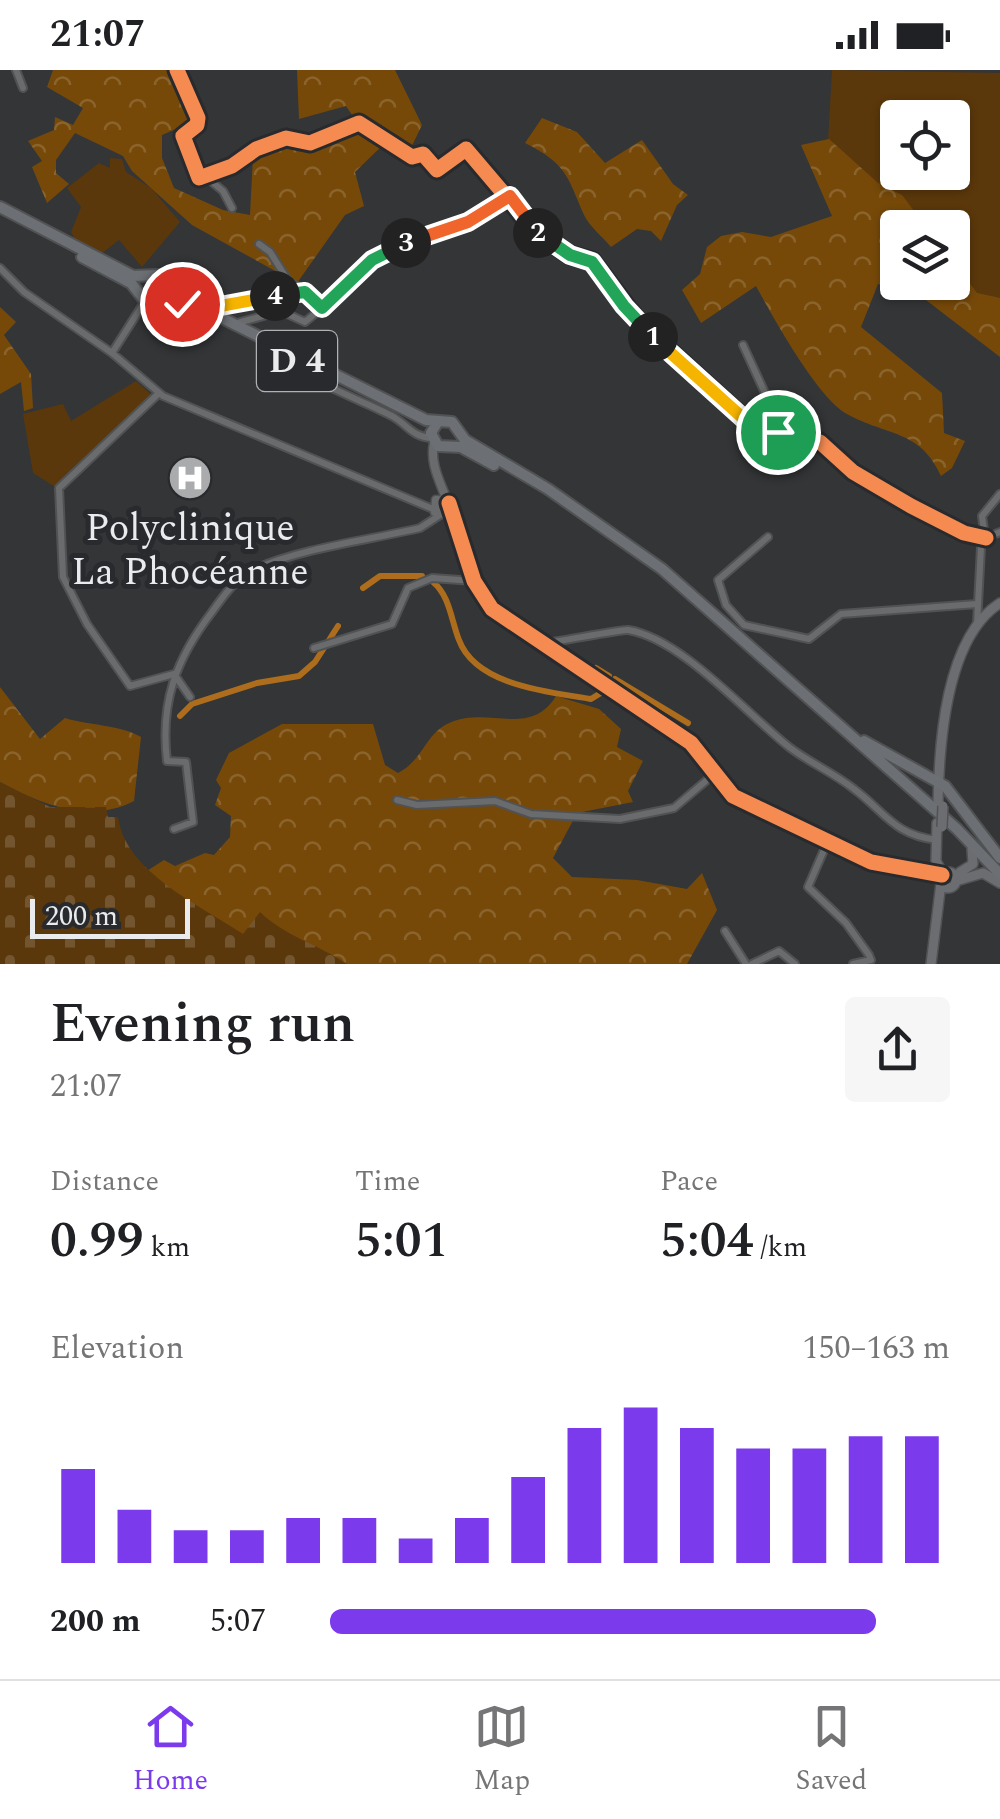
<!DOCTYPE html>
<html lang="en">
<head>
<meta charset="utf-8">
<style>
  :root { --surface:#fff; --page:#f6f6f6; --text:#202124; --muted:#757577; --line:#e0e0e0; --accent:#7c3aed }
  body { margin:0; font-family:Spectral,serif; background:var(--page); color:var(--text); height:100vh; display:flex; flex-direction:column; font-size:38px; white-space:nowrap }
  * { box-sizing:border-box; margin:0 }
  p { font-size:32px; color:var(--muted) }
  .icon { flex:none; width:55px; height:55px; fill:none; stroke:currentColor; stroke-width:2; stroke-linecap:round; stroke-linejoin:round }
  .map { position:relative; height:894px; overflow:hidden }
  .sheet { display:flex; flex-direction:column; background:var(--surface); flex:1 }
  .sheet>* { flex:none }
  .tools { position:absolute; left:880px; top:30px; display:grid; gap:20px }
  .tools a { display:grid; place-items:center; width:90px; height:90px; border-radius:10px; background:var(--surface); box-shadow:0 2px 8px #0004; font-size:50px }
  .scale { position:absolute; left:30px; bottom:25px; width:160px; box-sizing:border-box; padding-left:10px; border:5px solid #e9ebed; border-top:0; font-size:28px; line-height:35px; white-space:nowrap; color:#e9ebed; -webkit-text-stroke:8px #282a2d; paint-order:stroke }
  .pin { position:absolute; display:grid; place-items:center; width:85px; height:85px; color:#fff; margin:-42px; border:5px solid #fff; border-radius:50%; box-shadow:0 2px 10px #0007 }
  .km { position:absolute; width:50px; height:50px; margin:-25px; border-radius:50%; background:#222; color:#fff; font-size:28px; line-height:50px; text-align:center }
  .round { display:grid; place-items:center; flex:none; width:105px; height:105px; border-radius:10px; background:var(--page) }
  .headline { display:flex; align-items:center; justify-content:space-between; height:170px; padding:0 50px }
  h1 { font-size:55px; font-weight:600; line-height:75px }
  .metrics { display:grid; grid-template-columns:repeat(3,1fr); gap:15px; height:170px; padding:10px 50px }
  .metrics div { display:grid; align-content:center }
  .metrics b { font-size:50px; font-weight:600 }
  .metrics small { font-size:28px; font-weight:400 }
  .metrics p { font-size:28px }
  .chart { height:280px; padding:20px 50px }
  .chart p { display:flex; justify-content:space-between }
  .chart svg { width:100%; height:180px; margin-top:10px; stroke:var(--accent); stroke-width:6 }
  ul { padding:0 50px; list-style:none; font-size:32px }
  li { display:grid; grid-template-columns:160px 120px 1fr; align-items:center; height:75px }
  li i { height:25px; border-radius:12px; background:var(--accent) }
  .status { display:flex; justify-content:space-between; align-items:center; height:70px; padding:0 50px; background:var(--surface); direction:ltr }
  .status svg { height:28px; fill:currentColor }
  .tab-bar { display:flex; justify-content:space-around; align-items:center; height:140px; border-top:2px solid var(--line); background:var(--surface); font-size:28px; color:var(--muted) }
  .tab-bar a { display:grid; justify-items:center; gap:5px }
  .tab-bar .on { color:var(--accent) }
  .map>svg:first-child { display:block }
  .green { fill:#5b380b; fill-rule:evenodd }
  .forest { fill:url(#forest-crowns) }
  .cemetery { fill:url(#cemetery-stones) }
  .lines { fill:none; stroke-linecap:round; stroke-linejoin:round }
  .canal { stroke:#ae6d1c; stroke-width:6 }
  .minor-casing { stroke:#515254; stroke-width:10 }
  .tertiary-casing { stroke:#515254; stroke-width:11 }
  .secondary-casing { stroke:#515254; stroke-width:12 }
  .primary-casing { stroke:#515254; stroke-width:14 }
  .minor { stroke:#6a6b6d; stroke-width:6 }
  .tertiary { stroke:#6a6b6d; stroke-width:8 }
  .secondary { stroke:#6b6d70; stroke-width:9 }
  .primary { stroke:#6c6f73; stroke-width:10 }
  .secondary-bridge-casing { stroke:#515254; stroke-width:12; stroke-linecap:butt }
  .secondary-bridge { stroke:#6b6d70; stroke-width:9 }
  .cycleway-casing { stroke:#282a2d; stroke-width:21 }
  .cycleway { stroke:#f68b52; stroke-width:15 }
  .split-1-casing { stroke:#fff; stroke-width:20 }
  .split-2-casing { stroke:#fff; stroke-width:20 }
  .split-3-casing { stroke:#fff; stroke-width:20 }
  .split-4-casing { stroke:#fff; stroke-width:20 }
  .split-5-casing { stroke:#fff; stroke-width:20 }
  .split-1 { stroke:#f5b400; stroke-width:12 }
  .split-2 { stroke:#22a559; stroke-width:12 }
  .split-3 { stroke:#f0652b; stroke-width:12 }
  .split-4 { stroke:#22a559; stroke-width:12 }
  .split-5 { stroke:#f5b400; stroke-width:12 }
  .labels { text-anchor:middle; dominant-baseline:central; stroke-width:10; stroke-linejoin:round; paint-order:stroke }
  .shield { fill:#282a2d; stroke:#afb1b3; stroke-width:2.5 }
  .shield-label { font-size:35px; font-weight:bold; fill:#e9ebed }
  .poi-label { font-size:38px; fill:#e9ebed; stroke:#282a2d }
</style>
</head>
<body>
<div class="status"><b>21:07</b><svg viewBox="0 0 49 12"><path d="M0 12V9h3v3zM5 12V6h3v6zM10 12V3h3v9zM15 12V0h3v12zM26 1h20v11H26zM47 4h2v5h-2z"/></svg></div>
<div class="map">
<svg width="1000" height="894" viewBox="0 0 1000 894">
  <defs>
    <pattern id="forest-crowns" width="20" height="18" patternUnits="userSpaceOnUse" patternTransform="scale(2.5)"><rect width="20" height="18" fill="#764909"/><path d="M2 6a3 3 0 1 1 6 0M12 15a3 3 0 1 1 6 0" fill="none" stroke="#8a632d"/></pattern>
    <pattern id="cemetery-stones" width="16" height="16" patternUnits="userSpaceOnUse" patternTransform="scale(2.5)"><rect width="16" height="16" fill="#5b380b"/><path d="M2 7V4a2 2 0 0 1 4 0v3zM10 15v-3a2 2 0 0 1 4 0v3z" fill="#73552f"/></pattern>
  </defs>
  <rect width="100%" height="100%" fill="#333537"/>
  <!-- green -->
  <path class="green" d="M832 0 1000 3V259L952 212V158H898L827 90ZM898 48H952V102H898Z
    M110 88 122 89 126 102 151 118 180 152 142 197 119 170 101 184 76 171 71 162 81 137 67 118 99 93 110 98Z
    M136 311 153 326 57 418 33 403 23 344 63 334 71 351Z"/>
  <!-- forest -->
  <path class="forest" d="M53 0H173L192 52 162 65V88L174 118 223 140 250 145 253 86 269 77H309L361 58 346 36 299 49 297 0H395L422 55 409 82 388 70 355 102 364 136 345 145 297 213 192 155 132 101 123 86 75 63 56 90V103L69 114 47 133 32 97 42 91 28 71 54 60 55 47 73 55 83 38 47 17Z
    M542 48 577 62 605 93 642 70 673 114 688 125 677 135 661 171 651 161 637 159 611 177C603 167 589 156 584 145 567 106 567 94 525 73Z
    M829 69 878 113 902 125 926 157 898 158V212H952L953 191 977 223 1000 228V287L913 220 878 214 861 257 942 323 944 363 965 371 952 398 941 406C920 359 886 366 847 344 817 327 773 247 756 216L701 253 682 220 700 204 707 177 721 166 742 162 771 167 832 146 801 75Z
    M0 237 16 252 4 265 31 304 33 338 24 341 21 312 0 324Z
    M0 617 40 669 65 648C90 656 118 654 141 667L134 731C90 754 40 734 0 712Z
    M556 626 599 639 621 659 617 677 643 691 628 721 633 732 577 743 553 788 572 807 637 810 687 819 702 803 717 840 687 894H218L128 813 164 790 175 796 205 783 214 785 230 767 231 746 215 735 221 718 216 710 229 683 282 654H373L385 695 398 703C425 689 425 661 454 651 491 638 531 667 556 626Z"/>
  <!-- cemetery -->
  <path class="cemetery" d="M0 712 50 737H106L108 747H118C125 802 200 835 243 864L260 842C286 867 318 874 347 894H0Z"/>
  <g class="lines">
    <!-- canal -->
    <path class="canal" d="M433 512C450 526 451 550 459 570 476 616 550 622 591 629L604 621 553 587
      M363 518 380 506H422
      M539 578 545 582
      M596 598 609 606
      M615 609 688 653
      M180 646 192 634 257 613 299 606 315 592 338 556"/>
    <!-- minor casing -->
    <g class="minor-casing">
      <path id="minor" d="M16 0 23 18
        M177 0 198 48 197 55 183 66 199 108 232 96 256 79 286 68 310 73 359 53 412 87 423 84 437 100 466 79 539 165 570 185 592 191 639 253 755 359 789 361 820 372 853 402 911 436 964 463 982 465
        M206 107 223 121 232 138
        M259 174 270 182 289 212 304 220
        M0 198 24 222 112 283 163 326 433 439
        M208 239 299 221 322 238 372 190 419 167 468 152 510 126
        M234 254 281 241 305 252 322 238
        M743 275 782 360
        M275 281C294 306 362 330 392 346 408 355 412 367 432 368
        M112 283 145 231
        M158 324 59 418 63 507 87 554 130 616 174 604 190 627
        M768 467 718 510 726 535 744 555 809 569 841 544 977 534
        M985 467 982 446 1000 424
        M977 554 981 477 986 468 1000 462
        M545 573C558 572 622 559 628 560 681 568 747 644 789 677 810 693 834 703 854 719 886 743 894 765 937 770
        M314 578 392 554 408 518 432 508 474 511
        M397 730 417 735 495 731 531 744 620 749 674 738 714 704
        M174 759 193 752 186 692 167 691C160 632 176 589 212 542 224 525 236 508 255 499 302 478 369 470 420 458L440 445
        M824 780 808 817 846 853 869 885 871 890 853 894
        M725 861 746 894
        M752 894 779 881 795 894"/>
    </g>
    <!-- tertiary casing -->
    <g class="tertiary-casing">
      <path id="tertiary" d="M434 373C429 396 443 416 449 437L445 444 435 442 436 430 448 431
        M449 440 474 511 492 539 691 673 733 726 871 792 942 805"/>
    </g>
    <!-- secondary casing -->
    <g class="secondary-casing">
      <path id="secondary" d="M938 733C939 675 945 568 1000 533
        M937 753 936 791 943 804
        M960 802 973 794 972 779
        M940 810a8 8 0 1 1 16 0a8 8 0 1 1-16 0Z
        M956 811 983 803 1000 813
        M931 894 941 813"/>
    </g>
    <!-- primary casing -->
    <g class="primary-casing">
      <path id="primary" d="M0 137 133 206 157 205 168 220 184 229 426 350 452 352 465 370 548 419 662 499 957 759 1000 804
        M82 187 131 213 145 231 171 229 182 234
        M437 353 431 363 438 376 461 377 494 395
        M864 671 945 716 1000 788"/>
    </g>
    <!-- minor -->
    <use href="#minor" class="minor"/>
    <!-- tertiary -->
    <use href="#tertiary" class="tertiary"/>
    <!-- secondary -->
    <use href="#secondary" class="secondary"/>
    <!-- primary -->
    <use href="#primary" class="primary"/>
    <!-- secondary-bridge casing -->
    <g class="secondary-bridge-casing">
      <path id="secondary-bridge" d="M942 757 943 736"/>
    </g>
    <!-- secondary-bridge -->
    <use href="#secondary-bridge" class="secondary-bridge"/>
    <!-- cycleway casing -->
    <g class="cycleway-casing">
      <path id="cycleway" d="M177 0 198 48 197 55 183 66 199 108 232 96 256 79 286 68 310 73 359 53 412 87 423 84 437 100 466 79 539 165 570 185 592 191 639 253 755 359 789 361 820 372 853 402 911 436 964 463 986 468
        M449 433 474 511 492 539 691 673 733 726 871 792 942 805"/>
    </g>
    <!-- cycleway -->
    <use href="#cycleway" class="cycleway"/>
  </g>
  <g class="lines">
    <!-- split-1 casing -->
    <g class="split-1-casing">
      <path id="split-1" d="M653 267 755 359 778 362"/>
    </g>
    <!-- split-2 casing -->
    <g class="split-2-casing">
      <path id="split-2" d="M538 163 570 185 592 192 624 236 653 267"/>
    </g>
    <!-- split-3 casing -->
    <g class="split-3-casing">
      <path id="split-3" d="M406 173 468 152 510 126 538 163"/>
    </g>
    <!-- split-4 casing -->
    <g class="split-4-casing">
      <path id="split-4" d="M275 226 305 222 322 238 372 190 406 173"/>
    </g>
    <!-- split-5 casing -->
    <g class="split-5-casing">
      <path id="split-5" d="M182 234 160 228 164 215 204 239 275 226"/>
    </g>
    <!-- split-1 -->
    <use href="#split-1" class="split-1"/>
    <!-- split-2 -->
    <use href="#split-2" class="split-2"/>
    <!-- split-3 -->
    <use href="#split-3" class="split-3"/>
    <!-- split-4 -->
    <use href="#split-4" class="split-4"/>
    <!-- split-5 -->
    <use href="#split-5" class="split-5"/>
  </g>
  <!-- icons -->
  <defs>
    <g id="hospital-disc" transform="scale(2.25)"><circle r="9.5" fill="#a9abad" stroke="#282a2d"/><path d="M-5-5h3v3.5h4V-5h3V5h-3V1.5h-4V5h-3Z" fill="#fff"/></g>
  </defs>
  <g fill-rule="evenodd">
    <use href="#hospital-disc" x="190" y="408"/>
  </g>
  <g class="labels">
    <!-- shield labels -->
    <rect class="shield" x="257" y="261" width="80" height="60" rx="8"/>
    <g class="shield-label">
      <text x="297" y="291">D 4</text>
    </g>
    <!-- poi labels -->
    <g class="poi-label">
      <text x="190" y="459">Polyclinique<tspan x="190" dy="44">La Phocéanne</tspan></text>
    </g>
  </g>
</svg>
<div class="tools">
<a><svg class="icon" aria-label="locate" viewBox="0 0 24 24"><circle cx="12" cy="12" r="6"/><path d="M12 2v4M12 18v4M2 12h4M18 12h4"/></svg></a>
<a><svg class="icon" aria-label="layers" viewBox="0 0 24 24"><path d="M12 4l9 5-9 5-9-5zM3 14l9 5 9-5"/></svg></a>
</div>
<div class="scale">200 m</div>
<div class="pin" style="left:778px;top:362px;background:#1e9e55"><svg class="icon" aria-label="arrive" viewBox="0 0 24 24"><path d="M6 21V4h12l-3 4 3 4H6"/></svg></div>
<div class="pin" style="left:182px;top:234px;background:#d93025"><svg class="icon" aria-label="check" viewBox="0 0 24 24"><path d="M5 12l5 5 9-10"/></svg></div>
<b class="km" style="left:653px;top:267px">1</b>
<b class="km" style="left:538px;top:163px">2</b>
<b class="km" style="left:406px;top:173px">3</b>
<b class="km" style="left:275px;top:226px">4</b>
</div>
<section class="sheet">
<div class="headline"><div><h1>Evening run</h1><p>21:07</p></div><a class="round"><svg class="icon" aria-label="share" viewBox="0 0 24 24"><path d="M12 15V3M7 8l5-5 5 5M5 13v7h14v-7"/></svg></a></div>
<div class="metrics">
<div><p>Distance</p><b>0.99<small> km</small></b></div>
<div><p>Time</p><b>5:01</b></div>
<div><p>Pace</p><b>5:04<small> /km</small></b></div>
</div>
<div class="chart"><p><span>Elevation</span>150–163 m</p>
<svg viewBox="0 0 160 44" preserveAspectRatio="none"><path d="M5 44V21M15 44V31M25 44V36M35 44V36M45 44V33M55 44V33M65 44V38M75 44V33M85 44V23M95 44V11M105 44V6M115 44V11M125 44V16M135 44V16M145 44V13M155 44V13"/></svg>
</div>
<ul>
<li><b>200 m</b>5:07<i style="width:88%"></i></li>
</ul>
</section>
<nav class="tab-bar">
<a class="on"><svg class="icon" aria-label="home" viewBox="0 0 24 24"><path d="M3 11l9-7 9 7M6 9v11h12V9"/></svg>Home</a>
<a><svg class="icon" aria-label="map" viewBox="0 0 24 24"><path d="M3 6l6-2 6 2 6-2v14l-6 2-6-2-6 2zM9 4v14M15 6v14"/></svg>Map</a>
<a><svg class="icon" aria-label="saved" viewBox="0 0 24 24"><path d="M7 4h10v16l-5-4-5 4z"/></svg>Saved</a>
</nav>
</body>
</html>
